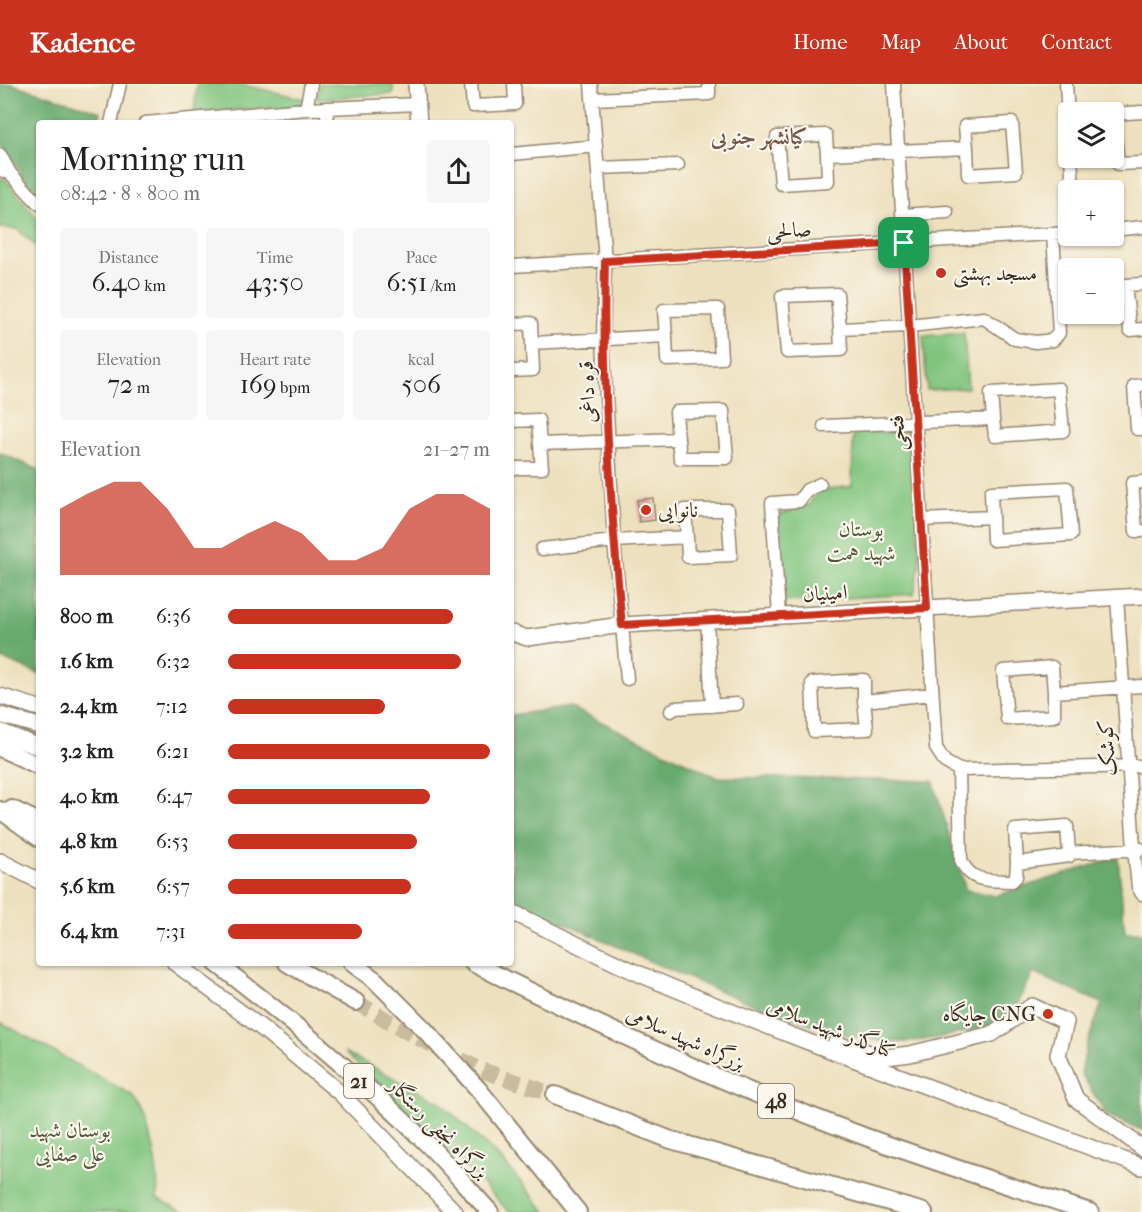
<!DOCTYPE html>
<html lang="en">
<head>
<meta charset="utf-8">
<style>
  :root { --surface:#fff; --page:#f6f6f6; --text:#222; --muted:#767676; --accent:#c8321e }
  body { margin:0; font-family:"IM FELL French Canon",Amiri,serif; background:var(--page); color:var(--text); height:100vh; display:flex; flex-direction:column; font-size:22px; white-space:nowrap }
  * { box-sizing:border-box; margin:0 }
  p { font-size:20px; color:var(--muted) }
  .icon { flex:none; width:33px; height:33px; fill:none; stroke:currentColor; stroke-width:2; stroke-linecap:round; stroke-linejoin:round }
  .map { position:relative; flex:1; overflow:hidden }
  .drawer { position:absolute; left:36px; top:36px; width:478px; height:846px; display:flex; flex-direction:column; background:var(--surface); border-radius:6px; box-shadow:0 2px 4px #0004 }
  .drawer>* { flex:none }
  .fabs { position:absolute; left:1058px; top:18px; display:grid; gap:12px }
  .fabs a { display:grid; place-items:center; width:66px; height:66px; border-radius:6px; background:var(--surface); box-shadow:0 2px 4px #0004; font-size:30px }
  .pin { position:absolute; display:grid; place-items:center; width:51px; height:51px; color:#fff; margin:-26px; border-radius:12px; box-shadow:0 3px 9px #0006 }
  .round { display:grid; place-items:center; flex:none; width:63px; height:63px; border-radius:6px; background:var(--page) }
  .headline { display:flex; align-items:center; justify-content:space-between; height:102px; padding:0 24px }
  h1 { font-size:33px; font-weight:600; line-height:45px }
  .metrics { display:grid; grid-template-columns:repeat(3,1fr); gap:9px; height:102px; padding:6px 24px }
  .metrics div { display:grid; align-content:center; border-radius:6px; background:var(--page); text-align:center }
  .metrics b { font-size:26px; font-weight:600 }
  .metrics small { font-size:16px; font-weight:400 }
  .metrics p { font-size:16px }
  .chart { height:168px; padding:12px 24px }
  .chart p { display:flex; justify-content:space-between }
  .chart svg { width:100%; height:108px; margin-top:6px; fill:var(--accent); opacity:.7 }
  ul { padding:0 24px; list-style:none; font-size:20px }
  li { display:grid; grid-template-columns:96px 72px 1fr; align-items:center; height:45px }
  li i { height:15px; border-radius:8px; background:var(--accent) }
  header { display:flex; align-items:center; gap:36px; box-sizing:border-box; height:84px; padding:0 30px; background:var(--accent); color:#fff }
  header strong { font-size:28px }
  nav { display:flex; gap:33px; margin-inline-start:auto; font-size:21px }
  .map>svg:first-child { display:block }
  .green { fill:#81c57f; stroke:#5e784e; stroke-width:1.5 }
  .forest { fill:#68aa6e; stroke:#526a46; stroke-width:1.5 }
  .building { fill:#e0aca4 }
  .lines { fill:none; stroke-linecap:round; stroke-linejoin:round }
  .highway-tunnel { stroke:#c9bc9e; stroke-width:16; stroke-dasharray:16 8; stroke-linecap:butt }
  .minor-casing { stroke:#94856e; stroke-width:15 }
  .major-casing { stroke:#94856e; stroke-width:18 }
  .highway-casing { stroke:#94856e; stroke-width:20 }
  .minor { stroke:#fff; stroke-width:12 }
  .major { stroke:#fff; stroke-width:15 }
  .highway { stroke:#fff; stroke-width:16 }
  .highway-bridge-casing { stroke:#94856e; stroke-width:20; stroke-linecap:butt }
  .highway-bridge { stroke:#fff; stroke-width:16 }
  .route-casing { stroke:#fff; stroke-width:12 }
  .route { stroke:#c8321e; stroke-width:8 }
  .poi-dot { fill:#c8321e; stroke:#fbf7ec; stroke-width:2 }
  .labels { text-anchor:middle; dominant-baseline:central; stroke-width:4.5; stroke-linejoin:round; paint-order:stroke }
  .shield { fill:#fbf7ec; stroke:#75685c; stroke-width:1.5 }
  .shield-label { font-size:20px; font-weight:bold; fill:#3b2a1e }
  .street-label { font-size:21px; fill:#3b2a1e; stroke:#fbf7ec }
  .poi-label { font-size:21px; fill:#3b2a1e; stroke:#fbf7ec; text-anchor:start }
  .park-label { font-size:21px; fill:#50583b; stroke:#fbf7ec }
  .neighbourhood-label { font-size:22px; font-weight:bold; fill:#75584d; stroke:#fbf7ec }
</style>
</head>
<body>
<header>
<strong>Kadence</strong>
<nav><a>Home</a><a>Map</a><a>About</a><a>Contact</a></nav>
</header>
<div class="map">
<svg width="1142" height="1128" viewBox="0 0 1142 1128">
  <rect width="100%" height="100%" fill="#fbf7ec"/>
  <filter id="ink" filterUnits="userSpaceOnUse"><feTurbulence type="fractalNoise" baseFrequency=".0167" numOctaves="2"/><feDisplacementMap in="SourceGraphic" scale="12" xChannelSelector="R" yChannelSelector="G"/><feConvolveMatrix kernelMatrix="1 2 1 2 8 2 1 2 1" color-interpolation-filters="sRGB"/></filter>
  <filter id="wash" filterUnits="userSpaceOnUse"><feTurbulence type="fractalNoise" baseFrequency=".008" numOctaves="4" result="noise"/><feDisplacementMap in="SourceGraphic" scale="24" xChannelSelector="R" yChannelSelector="G"/><feGaussianBlur stdDeviation="1.35" result="paint"/><feColorMatrix in="noise" values="0 0 0 0 0 0 0 0 0 0 0 0 0 0 0 0 0 1.4 0 .05"/><feComposite in="paint" operator="in"/></filter>
  <g filter="url(#wash)">
    <rect width="100%" height="100%" fill="#ede0be"/>
    <!-- green -->
    <path class="green" d="M197 0H239L305 15 303 22 194 28Z
      M320 0H393V10L317 15Z
      M0 94 5 95 39 136V164L17 145 0 144Z
      M964 249 968 304 927 306 923 252Z
      M858 348 911 349 920 478 914 510 781 518 776 432 809 421 817 407 852 402 853 353Z
      M0 938 132 1011C148 1029 160 1089 157 1114L184 1128H0Z
      M344 968 440 1018 503 1077 546 1128H509L477 1094Z"/>
    <!-- forest -->
    <path class="forest" d="M0 0H12L101 28 98 39H39V112L27 99 0 56Z
      M0 369 39 386V590L0 574Z
      M570 623 717 693 933 697 966 806 995 812 1118 773 1125 848H1142V1046L1106 1031 1081 989 1087 960 1102 919 1033 889 1009 938C972 945 930 959 892 958 860 957 828 945 798 936 700 904 607 856 512 816V631Z"/>
    <g id="blocks">
      <!-- building -->
      <path class="building" d="M653 414 655 436 639 438 637 416Z"/>
    </g>
  </g>
  <g filter="url(#ink)">
    <use href="#blocks" fill-opacity="0" stroke="#94856e" stroke-width="1.5"/>
    <g class="lines">
      <!-- highway-tunnel -->
      <path class="highway-tunnel" d="M356 918 411 950 481 986 555 1011"/>
      <!-- minor casing -->
      <g class="minor-casing">
        <path id="minor" d="M471 0 473 22 515 20 514 0
          M591 0 605 177 603 256 614 457 627 595
          M894 0 936 664 945 678 959 686
          M1066 0 1068 33
          M593 15 709 10V0
          M326 24 328 39
          M306 25 311 0
          M1113 30 1142 28
          M1113 32 1118 80 1142 79
          M111 39 120 0
          M145 39 306 25 418 20
          M512 70 596 62
          M827 70 828 97 781 100 777 53 826 51 827 70 967 64 965 42 1012 39 1016 88 968 91 967 64
          M0 71 10 89
          M1071 74 1073 106
          M598 84 678 81
          M0 86 10 89 39 120
          M902 131 947 128
          M1113 146 1142 143
          M512 182 1068 149
          M1142 200 1125 201 1130 246 1142 245
          M512 240 531 239 533 286 512 287
          M840 245 841 266 787 268 782 212 837 210 840 245 909 242 984 234 1015 255 1036 258 1053 256 1059 249 1053 150
          M532 259 666 252 664 226 718 225 721 274 667 276 666 252
          M1142 301 1134 302 1137 345H1142
          M512 337 538 336 542 384H512
          M824 342 993 335 991 309 1059 305 1063 347 995 352 993 335
          M540 360 678 355 676 328 723 327 727 374H680L678 355
          M1142 398 1132 399 1136 447H1142
          M921 436 992 433 991 408 1067 404 1071 451 993 456 992 433
          M542 465 614 457 687 453 685 426H728L731 471 688 473 687 453
          M1117 513 1134 765 1138 803 1142 810
          M779 532 772 419 799 417 807 406 820 400
          M707 536 712 622
          M1054 608V632L1007 635 1003 587 1052 583 1054 608 1142 602
          M864 617 867 645 814 647 812 599 864 596V617L932 610
          M671 627 675 624 737 620
          M959 686 1142 682
          M959 686 961 776C971 800 990 796 1012 797L1016 793 1017 779
          M1069 769V772L1017 779 1015 746 1067 742 1069 769 1141 765"/>
      </g>
      <!-- major casing -->
      <g class="major-casing">
        <path id="major" d="M416 0 419 39
          M512 549 527 554 622 541 1142 512
          M0 612 39 624
          M0 631 39 642
          M0 777 39 797
          M512 828C555 849 598 872 642 891 807 961 975 1019 1142 1083
          M175 879 263 945 340 1009 455 1128
          M835 960 886 973 910 970 992 950 1032 922 1066 938 1058 971 1076 1015 1142 1064"/>
      </g>
      <!-- highway casing -->
      <g class="highway-casing">
        <path id="highway" d="M0 648 39 663
          M0 664 39 682
          M12 725 39 738
          M0 726 39 754
          M216 879C286 932 355 989 418 1051 444 1075 466 1102 490 1128
          M287 879 356 918
          M352 879 375 896
          M473 879C601 943 732 1004 866 1053 940 1080 1015 1104 1090 1128
          M479 1006 578 1128
          M555 1011 671 1056 924 1128"/>
      </g>
      <!-- minor -->
      <use href="#minor" class="minor"/>
      <!-- major -->
      <use href="#major" class="major"/>
      <!-- highway -->
      <use href="#highway" class="highway"/>
      <!-- highway-bridge casing -->
      <g class="highway-bridge-casing">
        <path id="highway-bridge" d="M375 896 424 945 479 1006"/>
      </g>
      <!-- highway-bridge -->
      <use href="#highway-bridge" class="highway-bridge"/>
    </g>
  </g>
  <g class="lines" filter="url(#ink)">
    <!-- route casing -->
    <g class="route-casing">
      <path id="route" d="M904 159 927 524 622 541C610 420 602 298 605 177Z"/>
    </g>
    <!-- route -->
    <use href="#route" class="route"/>
  </g>
  <!-- markers -->
  <g class="poi-dot">
    <circle cx="941" cy="189" r="6"/>
    <circle cx="646" cy="426" r="6"/>
    <circle cx="1048" cy="930" r="6"/>
  </g>
  <g class="labels">
    <!-- shield labels -->
    <g class="shield">
      <rect x="344" y="980" width="30" height="34" rx="4.5"/>
      <rect x="758" y="1000" width="36" height="34" rx="4.5"/>
    </g>
    <g class="shield-label">
      <text x="359" y="997">21</text>
      <text x="776" y="1017">48</text>
    </g>
    <!-- street labels -->
    <g class="street-label">
      <text transform="translate(789 146) rotate(-3)">صالحی</text>
      <text transform="translate(587 308) rotate(-93)">قره داغی</text>
      <text transform="translate(897 349) rotate(-94)">فتحی</text>
      <text transform="translate(825 509) rotate(-3)">امینیان</text>
      <text transform="translate(1107 664) rotate(-94)">کوشک</text>
      <text transform="translate(831 944) rotate(21)">کنارگذر شهید سلامی</text>
      <text transform="translate(686 954) rotate(24)">بزرگراه شهید سلامی</text>
      <text transform="translate(439 1044) rotate(45)">بزرگراه نجفی رستگار</text>
    </g>
    <!-- poi labels -->
    <g class="poi-label">
      <text x="953" y="189">مسجد بهشتی</text>
      <text x="658" y="426">نانوایی</text>
      <text x="1036" y="930" text-anchor="end">جایگاه CNG</text>
    </g>
    <!-- park labels -->
    <g class="park-label">
      <text x="861" y="445">بوستان<tspan x="861" dy="24">شهید همت</tspan></text>
      <text x="70" y="1046">بوستان شهید<tspan x="70" dy="24">علی صفایی</tspan></text>
    </g>
    <!-- neighbourhood labels -->
    <g class="neighbourhood-label">
      <text x="759" y="53">کیانشهر جنوبی</text>
    </g>
  </g>
</svg>
<div class="fabs">
<a><svg class="icon" aria-label="layers" viewBox="0 0 24 24"><path d="M12 4l9 5-9 5-9-5zM3 14l9 5 9-5"/></svg></a>
<a>+</a>
<a>−</a>
</div>
<div class="pin" style="left:904px;top:159px;background:#1e9e55"><svg class="icon" aria-label="arrive" viewBox="0 0 24 24"><path d="M6 21V4h12l-3 4 3 4H6"/></svg></div>
<section class="drawer">
<div class="headline"><div><h1>Morning run</h1><p>08:42 · 8 × 800 m</p></div><a class="round"><svg class="icon" aria-label="share" viewBox="0 0 24 24"><path d="M12 15V3M7 8l5-5 5 5M5 13v7h14v-7"/></svg></a></div>
<div class="metrics">
<div><p>Distance</p><b>6.40<small> km</small></b></div>
<div><p>Time</p><b>43:50</b></div>
<div><p>Pace</p><b>6:51<small> /km</small></b></div>
</div>
<div class="metrics">
<div><p>Elevation</p><b>72<small> m</small></b></div>
<div><p>Heart rate</p><b>169<small> bpm</small></b></div>
<div><p>kcal</p><b>506</b></div>
</div>
<div class="chart"><p><span>Elevation</span>21–27 m</p>
<svg viewBox="0 0 160 44" preserveAspectRatio="none"><path d="M0 44V17L10 11L20 6L30 6L40 17L50 33L60 33L70 27L80 22L90 27L100 38L110 38L120 33L130 17L140 11L150 11L160 17V44z"/></svg>
</div>
<ul>
<li><b>800 m</b>6:36<i style="width:86%"></i></li>
<li><b>1.6 km</b>6:32<i style="width:89%"></i></li>
<li><b>2.4 km</b>7:12<i style="width:60%"></i></li>
<li><b>3.2 km</b>6:21<i style="width:100%"></i></li>
<li><b>4.0 km</b>6:47<i style="width:77%"></i></li>
<li><b>4.8 km</b>6:53<i style="width:72%"></i></li>
<li><b>5.6 km</b>6:57<i style="width:70%"></i></li>
<li><b>6.4 km</b>7:31<i style="width:51%"></i></li>
</ul>
</section>
</div>
</body>
</html>
